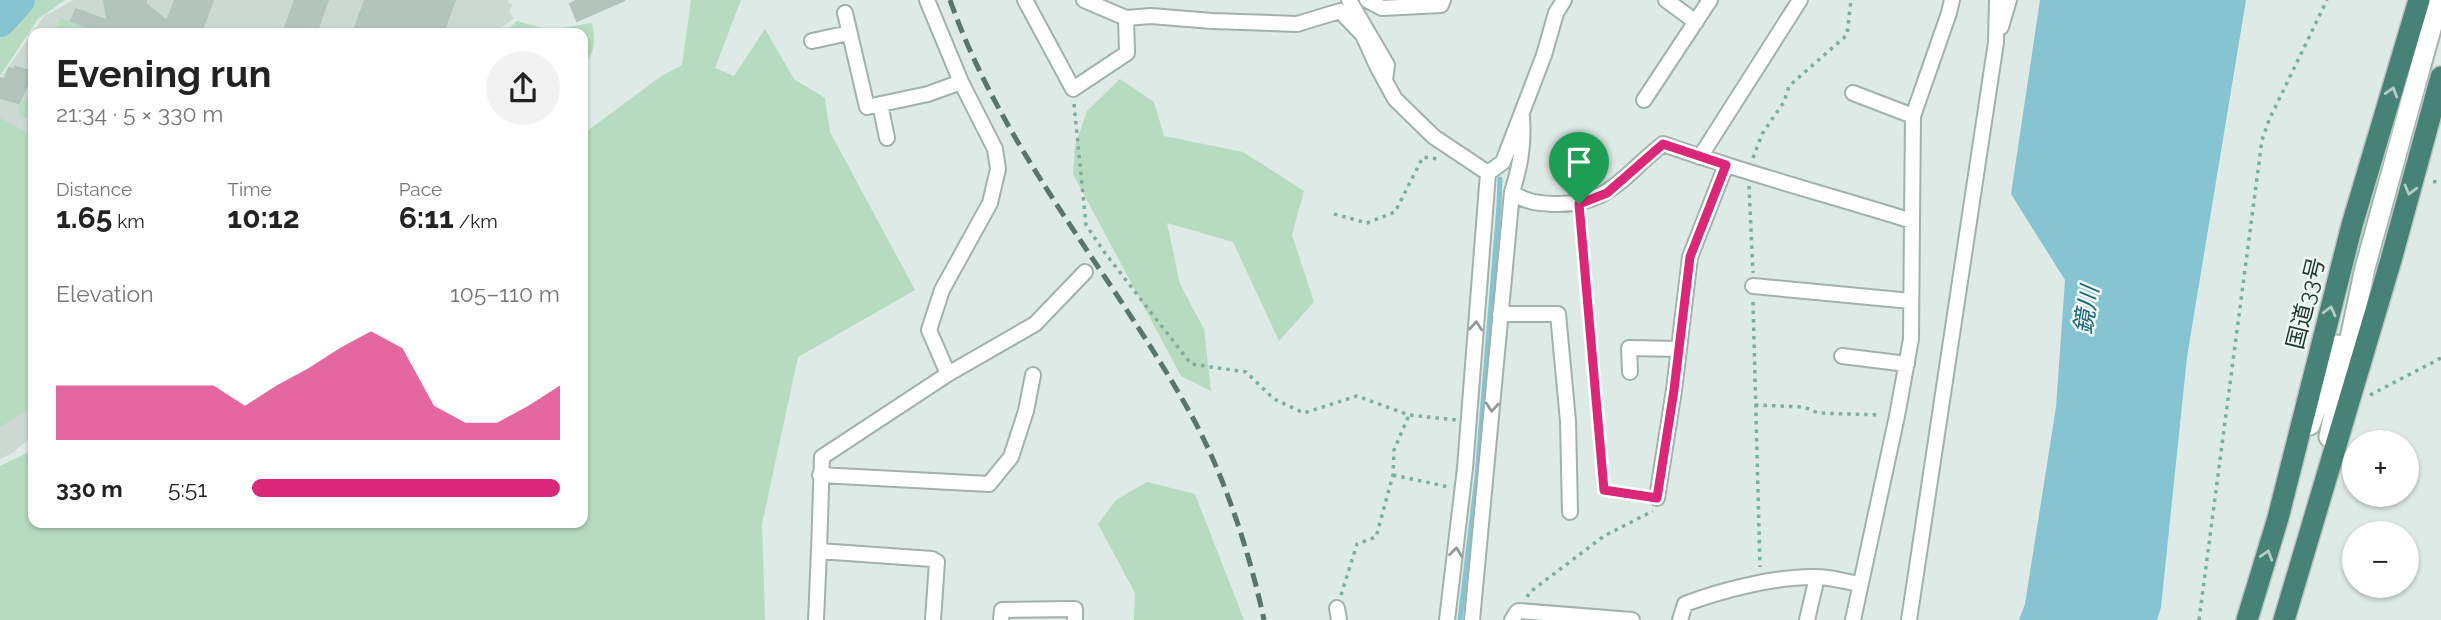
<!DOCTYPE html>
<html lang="en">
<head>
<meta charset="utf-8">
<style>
  :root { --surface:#fff; --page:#f2f2f2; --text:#222; --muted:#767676; --accent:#db2777 }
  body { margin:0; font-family:Raleway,"Noto Sans JP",sans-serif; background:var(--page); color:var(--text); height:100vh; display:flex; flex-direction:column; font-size:26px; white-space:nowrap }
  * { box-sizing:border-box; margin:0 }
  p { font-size:23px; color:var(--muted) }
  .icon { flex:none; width:38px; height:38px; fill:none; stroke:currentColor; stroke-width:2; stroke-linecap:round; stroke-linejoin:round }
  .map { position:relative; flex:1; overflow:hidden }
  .sheet { position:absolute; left:28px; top:28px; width:560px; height:500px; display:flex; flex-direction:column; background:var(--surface); border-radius:14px; box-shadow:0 2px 5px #0004 }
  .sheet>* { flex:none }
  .controls { position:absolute; left:2342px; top:430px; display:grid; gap:14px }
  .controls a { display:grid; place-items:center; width:77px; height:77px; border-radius:50%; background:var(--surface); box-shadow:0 2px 5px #0004; font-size:35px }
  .pin { position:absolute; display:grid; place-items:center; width:60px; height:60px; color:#fff; margin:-72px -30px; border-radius:50% 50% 50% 0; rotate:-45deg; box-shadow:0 0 7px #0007 }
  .pin .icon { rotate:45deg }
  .round { display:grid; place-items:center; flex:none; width:74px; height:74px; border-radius:37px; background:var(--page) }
  .summary { display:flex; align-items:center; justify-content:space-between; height:119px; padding:0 28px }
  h1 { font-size:38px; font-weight:700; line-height:52px }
  .stats { display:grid; grid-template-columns:repeat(3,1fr); gap:10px; height:119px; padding:7px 28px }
  .stats div { display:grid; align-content:center }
  .stats b { font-size:30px; font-weight:700 }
  .stats small { font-size:19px; font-weight:400 }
  .stats p { font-size:19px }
  .chart { height:196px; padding:14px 28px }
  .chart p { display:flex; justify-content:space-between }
  .chart svg { width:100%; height:126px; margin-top:7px; fill:var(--accent); opacity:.7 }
  ul { padding:0 28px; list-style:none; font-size:23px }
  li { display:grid; grid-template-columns:112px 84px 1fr; align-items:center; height:52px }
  li i { height:18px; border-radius:9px; background:var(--accent) }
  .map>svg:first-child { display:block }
  .built { fill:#ccd9d3 }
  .green { fill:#b6dbc0 }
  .water { fill:#85c4d0 }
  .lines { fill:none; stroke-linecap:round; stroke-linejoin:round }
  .stream { stroke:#85c4d0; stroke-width:5 }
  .river { stroke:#85c4d0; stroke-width:32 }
  .building { fill:#b3c4bd; stroke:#b1c3bb; stroke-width:2 }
  .minor-casing { stroke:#a1b1ac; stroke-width:18 }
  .secondary-casing { stroke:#9db5ad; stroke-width:23 }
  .trunk-casing { stroke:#bcc4c2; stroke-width:24 }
  .path { stroke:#7eae9f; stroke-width:3.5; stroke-dasharray:3.5 5; stroke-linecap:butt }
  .minor { stroke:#fff; stroke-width:14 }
  .secondary { stroke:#fff; stroke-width:19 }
  .trunk { stroke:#468275; stroke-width:21 }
  .rail { stroke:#59756e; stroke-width:5; stroke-dasharray:14 7; stroke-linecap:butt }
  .oneway { stroke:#b3cec6 }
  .oneway2 { stroke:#8f9c98 }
  .route-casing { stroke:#fff; stroke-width:14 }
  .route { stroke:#db2777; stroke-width:9 }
  .labels { text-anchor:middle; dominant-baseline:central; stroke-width:5; stroke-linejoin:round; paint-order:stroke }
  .street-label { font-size:23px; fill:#1f3932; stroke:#eef7f2 }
  .water-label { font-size:24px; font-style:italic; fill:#1a6575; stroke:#eef7f2 }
</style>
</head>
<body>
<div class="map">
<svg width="2441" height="620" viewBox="0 0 2441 620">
  <rect width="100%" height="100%" fill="#deeae5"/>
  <!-- built -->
  <path class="built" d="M74 0H509L508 3 513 4 509 12 514 18 495 33H33V436L12 453 0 459V79L44 16Z"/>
  <!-- green -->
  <path class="green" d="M22 0H65L38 19 0 76V30Z
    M691 0H741L715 68 734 76 765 29 794 79 825 98 830 132 915 290 798 357 762 524 765 620H0V466L27 453 33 446V523H583V134L660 77 682 65Z
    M60 18 100 33H54Z
    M517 21 549 30 592 23C596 39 595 54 583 66V33H503Z
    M1120 79 1154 102 1164 136 1243 152 1304 191 1292 235 1314 302 1279 341 1233 242 1167 223 1180 284 1204 329 1211 391 1181 376 1073 174 1075 146 1087 111Z
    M33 89V118L26 119 19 114V106L23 100H29Z
    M0 118 24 131 33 138V406L0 427Z
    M1147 482 1195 494 1244 620H1134L1135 593 1098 524 1116 500Z"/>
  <!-- water -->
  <path class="water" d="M2040 0H2246L2187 357 2161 607 2157 620H2019L2025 604 2056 407 2065 280 2011 194Z"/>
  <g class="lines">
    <!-- stream -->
    <path class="stream" d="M1460 620 1477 477 1499 206 1500 179"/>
    <!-- river -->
    <path class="river" d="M0 21 19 0"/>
  </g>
  <!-- building -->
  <path class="building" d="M104 0H146V4L167 21 175 0H213L201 33H153L155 29 137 33H104L71 21 76 9 108 21Z
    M295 0H328L316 33H283Z
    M365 0H455L443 33H353Z
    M578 0H625L577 21 570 4Z
    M15 67 33 72 19 103 0 98V78L5 80 9 68 14 70Z"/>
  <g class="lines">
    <!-- minor casing -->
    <g class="minor-casing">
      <path id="minor" d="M927 0 961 82 995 149 998 169 990 203 942 290 929 330 948 374 822 457 819 551 932 559 937 562 933 620
        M1025 0 1073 89 1127 53 1126 18
        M1084 0 1126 18 1151 16 1212 21 1297 24 1340 11 1363 35 1378 68 1395 99 1434 137 1488 173
        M1349 0 1387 65 1385 80
        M1367 0 1382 8 1441 5 1443 0
        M1666 0 1696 22
        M845 13 867 107 928 94 961 82
        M2001 27 2009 0
        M812 41 849 33
        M1853 93 1913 116 1912 221
        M1644 100 1710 0
        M880 104 887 138
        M1913 116 1949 13 1952 0
        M1700 157 1800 0
        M1512 192C1525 202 1536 203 1553 204 1610 206 1623 175 1663 144 1745 173 1829 195 1912 221L1911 339 1897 416 1853 620
        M1753 286 1911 301
        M1500 314H1558L1568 421 1570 512
        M1842 356 1907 364
        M1630 372 1629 348 1679 349
        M948 374 1035 324 1085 272
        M820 475 989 484 1011 457 1026 411 1033 375
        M1657 498 1674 390 1690 257 1726 165
        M1337 608 1339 620
        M816 620 819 551
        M1001 620 1002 610 1075 609V620
        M1447 620 1465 468 1488 173 1503 162 1544 55 1556 13 1564 0
        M1472 620 1512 192C1520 167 1524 145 1522 117
        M1512 620 1517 612 1519 611 1632 620
        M1680 620 1685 604C1722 590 1777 576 1817 577 1831 577 1846 582 1860 584
        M1807 620 1817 577
        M1909 620 1996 42 1997 0"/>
    </g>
    <!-- secondary casing -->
    <g class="secondary-casing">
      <path id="secondary" d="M2310 425 2338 345
        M2329 437 2365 268 2439 0"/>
    </g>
    <!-- trunk casing -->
    <g class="trunk-casing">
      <path id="trunk" d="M2247 620 2278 518 2352 225 2419 0
        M2284 620 2391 260 2441 77"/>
    </g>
    <!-- path -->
    <path class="path" d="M1074 104 1086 225 1105 253 1191 364 1246 372 1274 399 1304 413 1357 396 1409 415 1456 420
      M1753 158 1762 134 1784 102 1789 86 1847 35 1851 0
      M2433 182 2441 181
      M1749 186 1753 273
      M1334 214 1367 223 1395 212 1423 157 1438 159
      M1580 217 1604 490 1644 496
      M1753 302 1760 567
      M2370 395 2441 358
      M1755 405 1804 407 1818 413 1881 415
      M1393 475 1449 487
      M1341 595 1357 544 1376 537 1393 475 1394 450 1409 415
      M1527 597 1530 592 1604 536 1653 511
      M2199 620 2262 140 2269 120 2327 0"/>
    <!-- minor -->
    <use href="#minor" class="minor"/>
    <!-- secondary -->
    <use href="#secondary" class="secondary"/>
    <!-- trunk -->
    <use href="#trunk" class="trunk"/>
    <!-- rail -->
    <path class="rail" d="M950 0C1003 151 1112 273 1189 411 1223 471 1250 553 1264 620"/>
  </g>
  <!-- one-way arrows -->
  <defs><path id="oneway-chevron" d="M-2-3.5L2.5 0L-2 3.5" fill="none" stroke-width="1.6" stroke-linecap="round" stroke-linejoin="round" transform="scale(1.75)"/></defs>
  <g class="oneway">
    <use href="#oneway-chevron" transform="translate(2392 92) rotate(-73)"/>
    <use href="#oneway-chevron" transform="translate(2410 190) rotate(105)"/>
    <use href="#oneway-chevron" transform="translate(2330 311) rotate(-76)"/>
    <use href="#oneway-chevron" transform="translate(2267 555) rotate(-73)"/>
  </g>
  <g class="oneway2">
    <use href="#oneway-chevron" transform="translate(1476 326) rotate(-85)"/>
    <use href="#oneway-chevron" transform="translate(1492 407) rotate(95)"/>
    <use href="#oneway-chevron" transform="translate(1456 552) rotate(-83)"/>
  </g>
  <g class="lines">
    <!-- route casing -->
    <g class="route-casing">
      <path id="route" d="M1663 144 1726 165 1690 257 1674 390 1657 498 1604 490 1579 204 1607 193Z"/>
    </g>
    <!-- route -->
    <use href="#route" class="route"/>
  </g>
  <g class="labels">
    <!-- street labels -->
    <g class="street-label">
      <text transform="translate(2305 303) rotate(-76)">国道33号</text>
    </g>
    <!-- water labels -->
    <g class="water-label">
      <text transform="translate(2086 310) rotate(-81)">鏡川</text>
    </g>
  </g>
</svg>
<div class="controls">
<a>+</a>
<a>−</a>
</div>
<div class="pin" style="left:1579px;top:204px;background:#1e9e55"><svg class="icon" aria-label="arrive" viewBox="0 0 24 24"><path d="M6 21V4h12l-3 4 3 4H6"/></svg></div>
<section class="sheet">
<div class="summary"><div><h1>Evening run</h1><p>21:34 · 5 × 330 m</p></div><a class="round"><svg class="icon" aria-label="share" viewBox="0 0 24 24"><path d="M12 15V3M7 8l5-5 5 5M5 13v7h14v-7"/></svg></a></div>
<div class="stats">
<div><p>Distance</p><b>1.65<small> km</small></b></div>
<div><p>Time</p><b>10:12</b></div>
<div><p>Pace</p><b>6:11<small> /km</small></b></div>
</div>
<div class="chart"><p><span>Elevation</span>105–110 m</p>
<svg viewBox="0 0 160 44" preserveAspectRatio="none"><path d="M0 44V25L10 25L20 25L30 25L40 25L50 25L60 32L70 25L80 19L90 12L100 6L110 12L120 32L130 38L140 38L150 32L160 25V44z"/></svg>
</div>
<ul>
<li><b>330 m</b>5:51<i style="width:100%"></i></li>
</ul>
</section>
</div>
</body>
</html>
